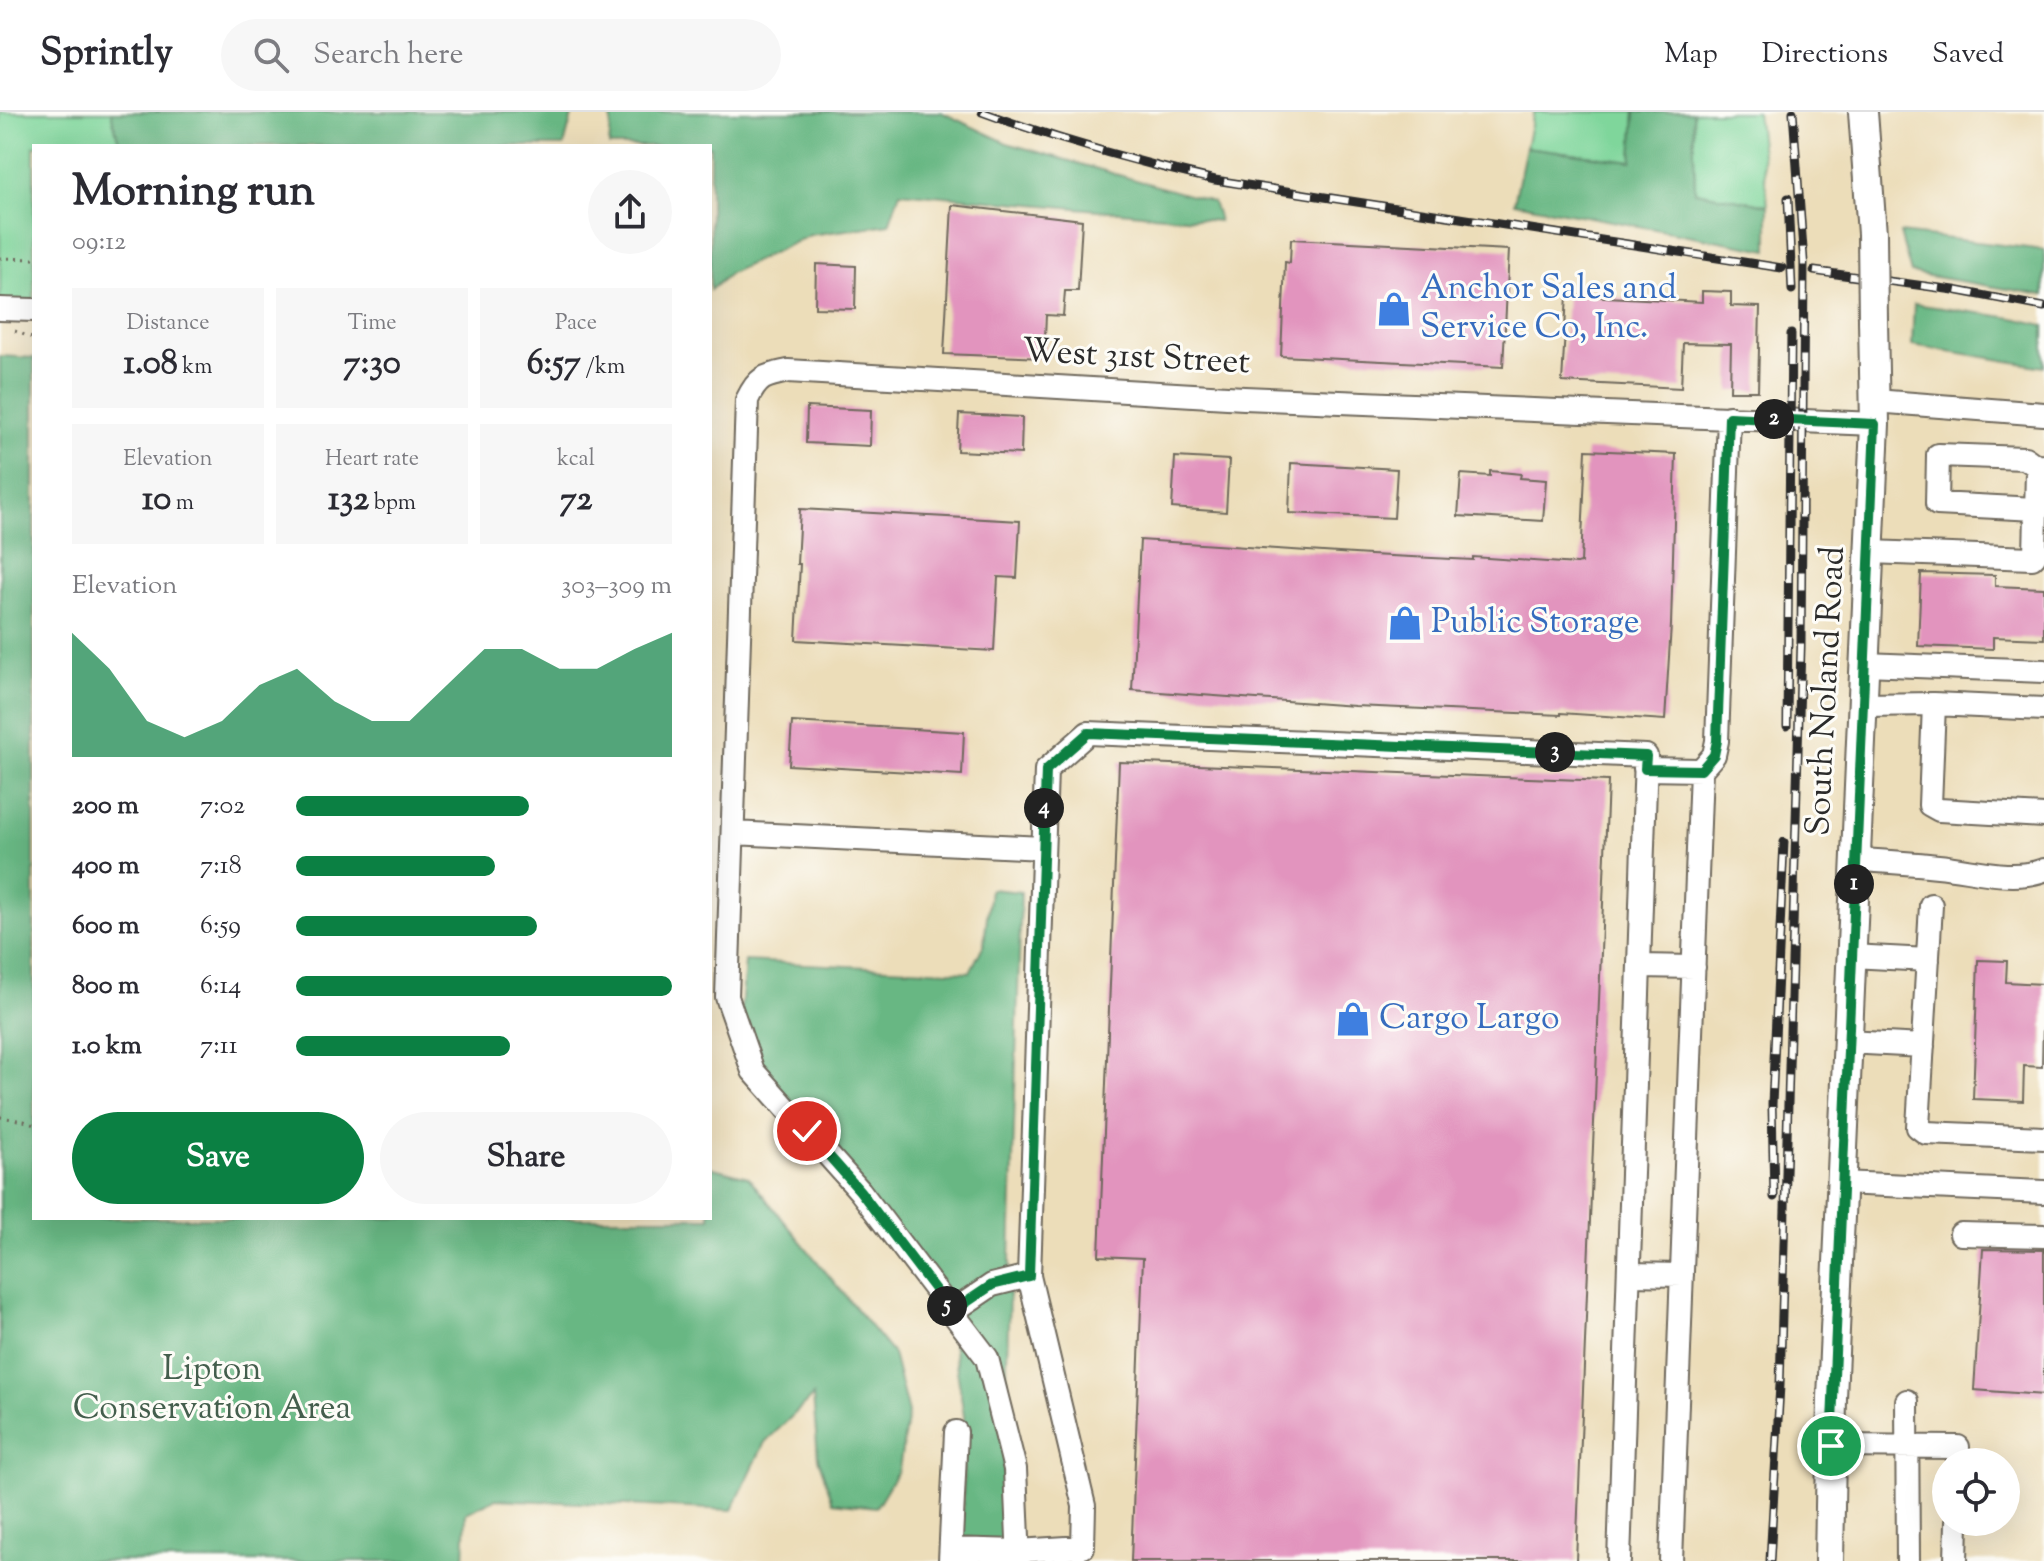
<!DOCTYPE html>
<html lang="en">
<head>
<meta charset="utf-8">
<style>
  :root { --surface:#fff; --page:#f7f7f7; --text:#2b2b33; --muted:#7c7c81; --line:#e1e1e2; --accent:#0b8043 }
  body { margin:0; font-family:"Sorts Mill Goudy",serif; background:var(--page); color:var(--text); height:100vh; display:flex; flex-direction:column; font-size:30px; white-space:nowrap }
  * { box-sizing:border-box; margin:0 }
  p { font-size:26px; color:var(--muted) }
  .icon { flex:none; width:44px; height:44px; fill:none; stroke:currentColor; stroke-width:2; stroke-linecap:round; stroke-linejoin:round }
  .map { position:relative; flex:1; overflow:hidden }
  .sheet { position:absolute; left:32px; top:32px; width:680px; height:1076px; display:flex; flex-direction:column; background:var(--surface); border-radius:0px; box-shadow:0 8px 32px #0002 }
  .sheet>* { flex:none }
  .tools { position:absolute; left:1932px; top:1336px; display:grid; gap:16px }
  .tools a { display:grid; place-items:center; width:88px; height:88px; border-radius:50%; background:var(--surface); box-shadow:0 8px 32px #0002; font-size:40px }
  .pin { position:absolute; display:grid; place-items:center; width:68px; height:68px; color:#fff; margin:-34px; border:4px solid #fff; border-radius:50%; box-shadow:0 2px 8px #0007 }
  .km { position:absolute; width:40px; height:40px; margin:-20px; border-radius:50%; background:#222; color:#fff; font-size:22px; line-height:40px; text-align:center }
  .round { display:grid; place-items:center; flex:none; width:84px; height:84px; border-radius:42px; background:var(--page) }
  .overview { display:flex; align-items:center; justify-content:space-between; height:136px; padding:0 40px }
  h1 { font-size:44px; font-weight:800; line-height:60px }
  .stats { display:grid; grid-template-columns:repeat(3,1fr); gap:12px; height:136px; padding:8px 40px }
  .stats div { display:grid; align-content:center; border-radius:0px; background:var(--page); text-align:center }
  .stats b { font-size:34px; font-weight:800 }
  .stats small { font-size:22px; font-weight:400 }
  .stats p { font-size:22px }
  .chart { height:224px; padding:16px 40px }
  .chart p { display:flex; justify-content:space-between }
  .chart svg { width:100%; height:144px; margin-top:8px; fill:var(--accent); opacity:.7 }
  .primary-button { display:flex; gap:16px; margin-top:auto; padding:16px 40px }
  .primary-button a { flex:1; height:92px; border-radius:48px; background:var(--accent); color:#fff; font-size:32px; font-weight:800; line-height:92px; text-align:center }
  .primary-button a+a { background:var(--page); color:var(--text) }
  ul { padding:0 40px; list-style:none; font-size:26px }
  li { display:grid; grid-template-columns:128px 96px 1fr; align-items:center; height:60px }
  li i { height:20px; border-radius:10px; background:var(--accent) }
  header { display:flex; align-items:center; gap:48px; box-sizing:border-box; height:112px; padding:0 40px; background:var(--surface); border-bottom:2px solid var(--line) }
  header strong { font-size:38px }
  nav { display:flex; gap:44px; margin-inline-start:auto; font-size:28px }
  .search { width:560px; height:72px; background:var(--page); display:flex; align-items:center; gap:20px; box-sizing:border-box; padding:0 28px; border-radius:44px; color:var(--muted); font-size:30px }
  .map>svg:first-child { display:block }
  .green { fill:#7fd69b; stroke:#558063; stroke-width:2 }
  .forest { fill:#67b783; stroke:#497157; stroke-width:2 }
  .building { fill:#e294be }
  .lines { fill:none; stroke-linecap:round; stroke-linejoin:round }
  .minor-casing { stroke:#6f695d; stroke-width:26 }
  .major-casing { stroke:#6f695d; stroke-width:32 }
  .path { stroke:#6f695d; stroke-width:3; stroke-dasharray:2 6; stroke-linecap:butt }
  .minor { stroke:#fff; stroke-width:22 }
  .major { stroke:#fff; stroke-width:28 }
  .rail-casing { stroke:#2b2b2b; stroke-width:9 }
  .rail { stroke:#fdfcf7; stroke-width:6; stroke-dasharray:18; stroke-linecap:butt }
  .major-bridge-casing { stroke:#6f695d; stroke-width:32; stroke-linecap:butt }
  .major-bridge { stroke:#fff; stroke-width:28 }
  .route-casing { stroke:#fff; stroke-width:16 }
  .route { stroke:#0b8043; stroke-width:10 }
  .labels { text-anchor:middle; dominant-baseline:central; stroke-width:6; stroke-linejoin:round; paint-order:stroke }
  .shop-label { font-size:34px; fill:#366cbe; stroke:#fdfcf7; text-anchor:start }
  .street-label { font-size:34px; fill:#2b2b2b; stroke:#fdfcf7 }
  .park-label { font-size:34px; fill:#445e4d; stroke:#fdfcf7 }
</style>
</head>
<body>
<header>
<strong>Sprintly</strong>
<div class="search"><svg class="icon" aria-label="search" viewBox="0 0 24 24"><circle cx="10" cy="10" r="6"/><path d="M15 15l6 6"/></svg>Search here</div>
<nav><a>Map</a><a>Directions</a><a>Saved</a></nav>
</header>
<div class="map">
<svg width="2044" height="1449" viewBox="0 0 2044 1449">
  <rect width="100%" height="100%" fill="#fdfcf7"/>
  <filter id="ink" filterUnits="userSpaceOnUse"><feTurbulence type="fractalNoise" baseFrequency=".0125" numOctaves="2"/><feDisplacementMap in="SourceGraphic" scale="16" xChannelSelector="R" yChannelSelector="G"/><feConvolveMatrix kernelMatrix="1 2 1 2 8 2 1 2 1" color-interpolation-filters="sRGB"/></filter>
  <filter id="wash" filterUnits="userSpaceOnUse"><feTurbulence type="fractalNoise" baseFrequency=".006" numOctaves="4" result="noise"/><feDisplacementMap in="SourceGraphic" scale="32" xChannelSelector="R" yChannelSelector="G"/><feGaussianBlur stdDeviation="1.8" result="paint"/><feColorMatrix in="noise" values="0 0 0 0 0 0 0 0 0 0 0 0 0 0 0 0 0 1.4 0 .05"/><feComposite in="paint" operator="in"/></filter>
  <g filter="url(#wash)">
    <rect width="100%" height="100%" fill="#ecddb9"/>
    <!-- green -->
    <path class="green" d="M0 0H177L187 34H34V194L0 193Z
      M1534 0H1635L1632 49 1526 35Z
      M1693 0H1757L1768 93 1695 80Z"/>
    <!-- forest -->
    <path class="forest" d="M111 0H573L564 34H120Z
      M612 0H941L1007 31 1213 90 1219 109 900 80 889 112 810 123 730 161 710 178V34H609Z
      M1635 0H1693L1695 80 1768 93V138L1514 91 1526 35 1632 49Z
      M1900 121 2044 138V183L1911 161Z
      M1914 192 2013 206 2044 213V255L1912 233Z
      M0 244 34 246V1106H710V1055L748 1065 893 1242 908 1301 899 1357 876 1395 833 1390 818 1346 813 1284 765 1330 732 1398 495 1387 466 1401 464 1449H0Z
      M990 777 1021 780 1001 1449H962L964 1304 951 1218 921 1163 749 947 741 899 745 849 970 860 984 832Z"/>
    <g id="blocks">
      <!-- building -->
      <path class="building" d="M952 93 1082 108 1078 179H1065L1063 204 1046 203 1044 246 944 242Z
        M1291 127 1509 138 1503 255 1281 244 1285 150 1290 151Z
        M816 152 856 154 855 197 815 196Z
        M1702 179 1731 180V194L1760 195 1758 279H1730L1731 232 1683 231 1681 276 1562 270 1567 183 1702 190Z
        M807 295 871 298 870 334 806 331Z
        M959 302 1022 305 1021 342 957 339Z
        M1586 338 1676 342 1671 513 1665 608 1561 601V603L1355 594 1132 578 1140 428 1370 443 1473 448V445L1577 452 1581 451Z
        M1175 345 1229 348 1226 400 1172 396Z
        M1291 351 1397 357 1394 406 1289 401Z
        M1490 359 1521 362 1520 366 1546 368 1543 409 1458 404 1461 362 1490 364Z
        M800 397 1020 409 1017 466 998 465 994 539 796 528 800 452H797Z
        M1921 461 1995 463V474L2044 476V527L1993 525V537L1918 534Z
        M792 610 964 620 962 663 789 653Z
        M1119 650 1608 669 1576 1449H1131L1143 1146 1099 1144Z
        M1978 848 2007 849 2006 870 2044 872 2042 955 2024 954 2023 989 1973 987Z
        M1983 1137 2044 1138V1283L1974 1278Z"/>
    </g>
  </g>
  <g filter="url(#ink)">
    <use href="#blocks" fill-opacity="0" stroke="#6f695d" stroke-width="2"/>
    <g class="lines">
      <!-- minor casing -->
      <g class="minor-casing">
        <path id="minor" d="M0 197 34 198
          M1875 289 2044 302
          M2036 397 1937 392 1938 343 2025 346 2039 356
          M1870 440 2032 446 2035 443 2037 358 2044 354
          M1865 552 2044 559
          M1934 592 1930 693 1939 698 2044 704
          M1863 593 1934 592 2044 597
          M1645 657 1701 658
          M733 721 1043 736
          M1856 747C1883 750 1910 751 1938 754 1972 757 2011 770 2044 758
          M1931 793 1918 1015 1926 1021 2044 1026
          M1851 844 1928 848
          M1641 854 1694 855
          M1847 930 1923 934
          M1841 1071 2044 1080
          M1961 1122 2044 1124
          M1630 1162 1682 1163
          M952 1200 992 1173 1029 1164
          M1907 1289 1908 1449
          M1831 1334 1958 1335V1350
          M951 1437 1018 1439 1083 1435 1084 1394 1029 1164 1046 658 1088 621 1646 644 1619 1449
          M950 1449 956 1320
          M1019 1449 1015 1357 987 1246 860 1079 753 959 727 885 747 288C758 265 764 264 788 259L1244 286 1875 312
          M1671 1449 1701 658 1714 643 1717 629 1729 305
          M1956 1449 1957 1410"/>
      </g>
      <!-- major casing -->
      <g class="major-casing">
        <path id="major" d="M1863 0 1872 122
          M1829 1449 1832 1286 1875 312 1873 208"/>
      </g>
      <!-- path -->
      <path class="path" d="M0 146 34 147
        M15 219 34 227
        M0 1005 24 1009 34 1013"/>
      <!-- minor -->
      <use href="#minor" class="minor"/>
      <!-- major -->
      <use href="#major" class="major"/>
      <!-- rail casing -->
      <g class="rail-casing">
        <path id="rail" d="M982 0C1059 28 1136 50 1215 68L1782 156
          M1788 86 1792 178
          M1814 159 1954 178 2044 195
          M1787 614 1791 222
          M1774 1085 1772 992 1784 730
          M1770 1449 1780 1273 1801 533 1804 151 1793 0"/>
      </g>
      <!-- rail -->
      <use href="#rail" class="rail"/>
      <!-- major-bridge casing -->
      <g class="major-bridge-casing">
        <path id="major-bridge" d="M1872 122 1873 208"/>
      </g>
      <!-- major-bridge -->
      <use href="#major-bridge" class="major-bridge"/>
    </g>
  </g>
  <g class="lines" filter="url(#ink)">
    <!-- route casing -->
    <g class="route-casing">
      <path id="route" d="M807 1019 860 1079 952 1200 992 1173 1029 1164 1046 658 1088 621 1646 644 1645 657 1701 658 1714 643 1717 629 1729 305 1875 312 1831 1334"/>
    </g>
    <!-- route -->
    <use href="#route" class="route"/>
  </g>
  <!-- icons -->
  <defs>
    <g id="shop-bare" transform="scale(2.76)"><path d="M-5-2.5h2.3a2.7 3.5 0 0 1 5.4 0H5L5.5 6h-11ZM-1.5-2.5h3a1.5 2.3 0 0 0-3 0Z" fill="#3f7fe0" stroke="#fdfcf7" stroke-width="2.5" paint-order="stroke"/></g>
  </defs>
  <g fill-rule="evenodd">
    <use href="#shop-bare" x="1394" y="197"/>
    <use href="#shop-bare" x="1405" y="511"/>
    <use href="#shop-bare" x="1353" y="907"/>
  </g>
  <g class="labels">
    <!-- shop labels -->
    <g class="shop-label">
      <text x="1420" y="177">Anchor Sales and<tspan x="1420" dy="39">Service Co, Inc.</tspan></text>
      <text x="1431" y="511">Public Storage</text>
      <text x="1379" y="907">Cargo Largo</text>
    </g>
    <!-- street labels -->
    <g class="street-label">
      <text transform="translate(1136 246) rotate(3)">West 31st Street</text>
      <text transform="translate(1827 579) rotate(-87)">South Noland Road</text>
    </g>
    <!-- park labels -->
    <g class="park-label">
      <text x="212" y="1258">Lipton<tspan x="212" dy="39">Conservation Area</tspan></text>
    </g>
  </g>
</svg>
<div class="tools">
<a><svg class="icon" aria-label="locate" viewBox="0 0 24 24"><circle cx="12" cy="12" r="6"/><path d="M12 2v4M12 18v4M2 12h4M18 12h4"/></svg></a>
</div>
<div class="pin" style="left:1831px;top:1334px;background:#1e9e55"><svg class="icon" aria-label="arrive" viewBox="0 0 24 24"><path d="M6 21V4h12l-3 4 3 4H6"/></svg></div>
<div class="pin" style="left:807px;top:1019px;background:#d93025"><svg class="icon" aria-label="check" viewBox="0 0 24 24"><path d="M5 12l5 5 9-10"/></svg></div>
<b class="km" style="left:1854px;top:772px">1</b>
<b class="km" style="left:1774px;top:307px">2</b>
<b class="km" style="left:1555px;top:640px">3</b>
<b class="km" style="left:1044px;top:696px">4</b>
<b class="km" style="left:947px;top:1194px">5</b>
<section class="sheet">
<div class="overview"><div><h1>Morning run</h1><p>09:12</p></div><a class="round"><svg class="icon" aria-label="share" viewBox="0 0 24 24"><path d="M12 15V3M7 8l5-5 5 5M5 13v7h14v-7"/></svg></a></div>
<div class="stats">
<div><p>Distance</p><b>1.08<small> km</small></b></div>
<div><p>Time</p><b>7:30</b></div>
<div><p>Pace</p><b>6:57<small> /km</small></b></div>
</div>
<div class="stats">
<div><p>Elevation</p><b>10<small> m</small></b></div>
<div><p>Heart rate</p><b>132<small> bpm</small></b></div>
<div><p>kcal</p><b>72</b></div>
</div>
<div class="chart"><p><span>Elevation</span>303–309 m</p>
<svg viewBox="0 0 160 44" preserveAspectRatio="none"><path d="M0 44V6L10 17L20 33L30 38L40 33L50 22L60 17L70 27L80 33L90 33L100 22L110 11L120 11L130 17L140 17L150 11L160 6V44z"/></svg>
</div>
<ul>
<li><b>200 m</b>7:02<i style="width:62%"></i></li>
<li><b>400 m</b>7:18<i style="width:53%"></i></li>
<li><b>600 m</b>6:59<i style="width:64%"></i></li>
<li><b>800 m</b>6:14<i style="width:100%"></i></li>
<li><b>1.0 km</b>7:11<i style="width:57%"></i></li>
</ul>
<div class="primary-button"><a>Save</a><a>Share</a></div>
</section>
</div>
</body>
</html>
